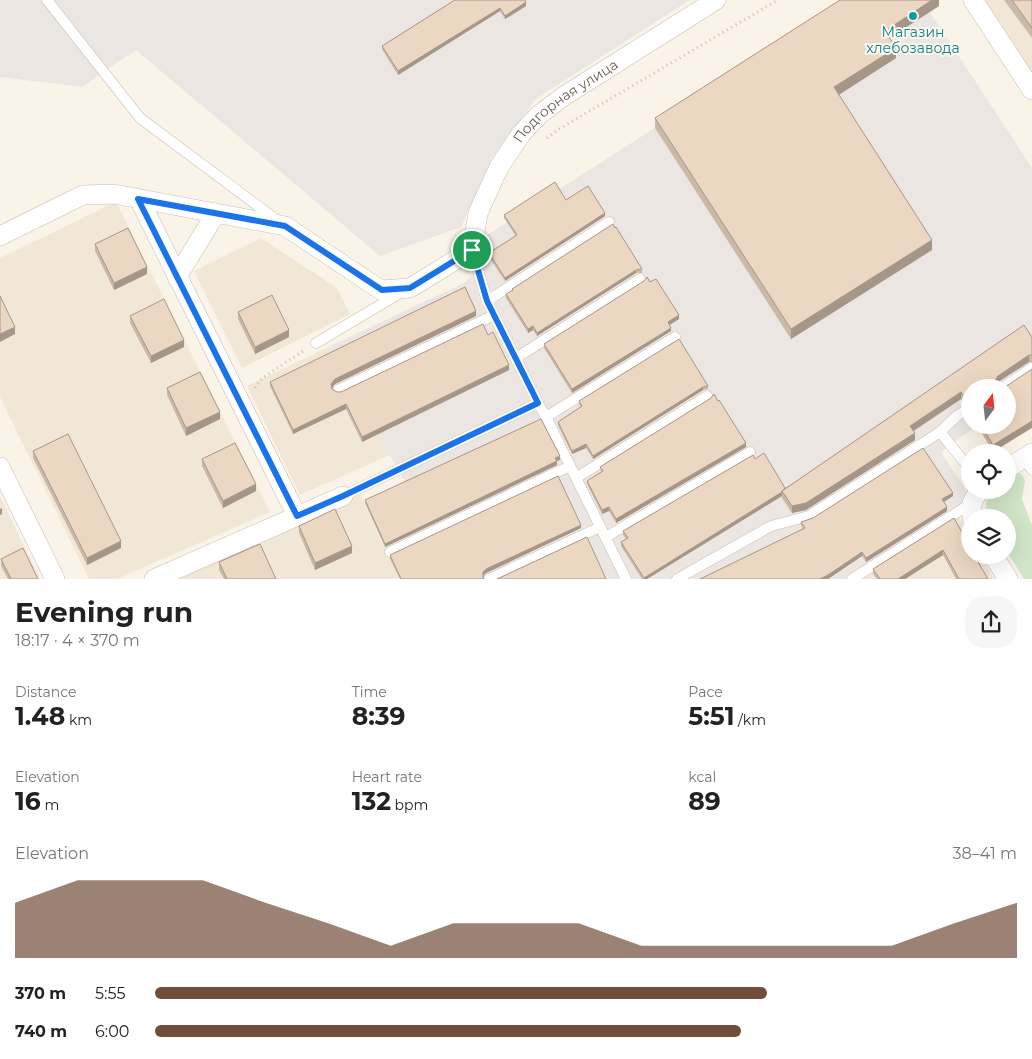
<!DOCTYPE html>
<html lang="en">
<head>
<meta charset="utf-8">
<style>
  :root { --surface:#fff; --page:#f6f6f6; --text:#222; --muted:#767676; --accent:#734d3c }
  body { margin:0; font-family:Montserrat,sans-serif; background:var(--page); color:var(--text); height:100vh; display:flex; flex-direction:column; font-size:19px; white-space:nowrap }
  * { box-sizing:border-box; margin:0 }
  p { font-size:16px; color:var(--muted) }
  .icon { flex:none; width:28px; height:28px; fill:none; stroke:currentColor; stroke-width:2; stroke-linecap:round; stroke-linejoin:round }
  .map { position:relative; height:579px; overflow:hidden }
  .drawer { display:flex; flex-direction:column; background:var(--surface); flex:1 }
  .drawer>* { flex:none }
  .needle { width:32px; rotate:15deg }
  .tools { position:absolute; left:961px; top:379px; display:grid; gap:10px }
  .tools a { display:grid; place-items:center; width:55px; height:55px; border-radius:50%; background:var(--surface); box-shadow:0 5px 20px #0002; font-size:25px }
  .pin { position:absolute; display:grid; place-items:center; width:42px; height:42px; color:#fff; margin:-21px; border:2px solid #fff; border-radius:50%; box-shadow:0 1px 5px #0007 }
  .round { display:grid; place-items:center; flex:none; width:52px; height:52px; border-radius:20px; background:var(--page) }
  .overview { display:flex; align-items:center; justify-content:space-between; height:85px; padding:0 15px }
  h1 { font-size:28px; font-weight:700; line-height:38px }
  .figures { display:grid; grid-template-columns:repeat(3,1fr); gap:8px; height:85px; padding:5px 15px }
  .figures div { display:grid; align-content:center }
  .figures b { font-size:25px; font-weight:700 }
  .figures small { font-size:14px; font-weight:400 }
  .figures p { font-size:14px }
  .chart { height:140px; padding:10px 15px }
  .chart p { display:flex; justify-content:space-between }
  .chart svg { width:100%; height:90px; margin-top:5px; fill:var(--accent); opacity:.7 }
  ul { padding:0 15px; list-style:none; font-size:16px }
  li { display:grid; grid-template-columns:80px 60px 1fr; align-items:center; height:38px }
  li i { height:12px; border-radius:6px; background:var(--accent) }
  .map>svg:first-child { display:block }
  .residential { fill:#f1e7d7 }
  .industrial { fill:#ebe6e1 }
  .green { fill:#d1e6c8 }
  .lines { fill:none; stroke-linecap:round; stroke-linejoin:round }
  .service-casing { stroke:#cbbdaf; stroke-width:11 }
  .minor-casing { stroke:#cbbdaf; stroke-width:20 }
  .path { stroke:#d1bba6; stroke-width:3; stroke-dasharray:1 4; stroke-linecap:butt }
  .service { stroke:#fff; stroke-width:10 }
  .minor { stroke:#fff; stroke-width:19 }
  .wall { fill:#cbb9a7 }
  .shaded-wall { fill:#a59688 }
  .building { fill:#ecd7c2; stroke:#a59688 }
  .route-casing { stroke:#fff; stroke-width:10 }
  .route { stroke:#1a73e8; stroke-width:6 }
  .culture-dot { fill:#0f9aa8; stroke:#fdf8ee; stroke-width:2 }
  .labels { text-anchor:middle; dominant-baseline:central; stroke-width:4; stroke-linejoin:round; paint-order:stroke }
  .culture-label { font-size:14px; fill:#0d838f; stroke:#fdf8ee }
  .street-label { font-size:14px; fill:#715e4f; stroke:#fdf8ee }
</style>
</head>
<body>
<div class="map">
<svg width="1032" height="579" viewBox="0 0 1032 579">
  <rect width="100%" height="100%" fill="#faf4e8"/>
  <!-- residential -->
  <path class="residential" d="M982 0H1032V75Z
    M116 202 270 512 117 579H89L0 397V258Z
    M261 238 337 288 350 314 242 368 194 271Z
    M330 346 390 455 300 495 247 386Z
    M360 494 399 579H171Z
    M0 496 40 579H0Z
    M959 518 970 537V555H980L994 579H858L915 542Z"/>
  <!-- industrial -->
  <path class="industrial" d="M0 0H690L537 98 492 158 461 227 380 256 136 50 82 87 0 77Z
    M855 0H922L1032 168V385L1008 388H970V425H977L941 452 967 492 959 518 915 542 858 579H399L365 503 406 484 330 346 464 283 481 267V239Z"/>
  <!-- green -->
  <path class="green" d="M1017 473 1021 474 1025 480 1022 499 1031 523 1032 524V579H1024L1008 553V518L987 517 986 501 994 490H1008V479Z"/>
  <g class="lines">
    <!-- service casing -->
    <g class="service-casing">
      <path id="service" d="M47 0 140 118 278 221
        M472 250 487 301 538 403 546 417 626 579
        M487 301 609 222
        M316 343 402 292
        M516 358 640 279
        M1002 388 1032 368
        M338 390 494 315
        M546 417 675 337
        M940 432 958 415 970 408
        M1024 458 1032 470
        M576 478 707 396
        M343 496 538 403
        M606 537 750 452
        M390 552 570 466
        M489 579 600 527
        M677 579 771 526 809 516 940 432 970 469
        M852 579 972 503"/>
    </g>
    <!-- minor casing -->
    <g class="minor-casing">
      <g id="minor">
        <path d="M973 0 1032 90"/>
        <path d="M139 199 297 516"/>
        <path id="s1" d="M0 236 83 195 114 194 285 226 381 290 410 288 472 250 478 213 499 167 521 134 539 115 564 96 716 0"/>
        <path d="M177 277 216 213"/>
        <path d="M0 467 55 579"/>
        <path d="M1008 468 1032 453"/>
        <path d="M972 518V503L979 490"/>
        <path d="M993 555 1008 579"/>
        <path d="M154 579 343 496"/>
      </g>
    </g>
    <!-- path -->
    <path class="path" d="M547 138 559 129 778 0
      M255 388 262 378 305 350"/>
    <!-- service -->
    <use href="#service" class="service"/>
    <!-- minor -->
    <use href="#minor" class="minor"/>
  </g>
  <!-- wall -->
  <path class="wall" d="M455 0 526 6 505 19 500 11 398 75 382 49V46Z
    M939 0V6L889 38 896 58 838 95 932 250 791 339 655 128V118Z
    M1004 0H1032V38Z
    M566 200 605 216 505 281 489 257V253L516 236 504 218V215Z
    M95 244 147 274 114 290 95 251Z
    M642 269V273H636L537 336 533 330 528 333 506 298V294L512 291V289Z
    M650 282 679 319 669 325 671 331 572 393 544 348V344Z
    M238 312 289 337 255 354 238 319Z
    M130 316 184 347 151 363 130 323Z
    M476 316 335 384 332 389 337 392 509 370 362 442 346 409 293 434 270 386V382Z
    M1032 337V362H1029L998 382 970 388 964 404 961 399 914 431 915 440 806 510 792 513 782 498V496L647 579H642L621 546V542L626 539 623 535V531L785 488Z
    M708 386V389L703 390 593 459 586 448 572 454 558 425V422L581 407 579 404V401Z
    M167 388 220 419 186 436 167 395Z
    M977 425H1008L993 452Z
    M746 447 616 523 609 511 602 514 587 484V481L601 472 600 467Z
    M33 451 121 548 87 565 33 458Z
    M202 459 256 491 223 508 202 466Z
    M560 460 557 461V465L385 547 365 503V500Z
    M953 496 944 502 947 511 866 562 862 556 828 579 801 525V522Z
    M954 518 988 579H956L943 555 905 579H877L873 574V569Z
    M299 526 352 553 315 570 299 533Z
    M581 528 486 573 483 576 484 579H400L390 559V555Z
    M1 559 38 579H8L1 566Z
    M219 562 276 579H224L219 570Z"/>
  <!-- shaded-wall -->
  <path class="shaded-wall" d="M932 0H939V6L885 41V31Z
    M526 2V6L505 19V16Z
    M500 8V11L398 75V71Z
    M896 48V58L834 98V87Z
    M605 213V216L505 281V278Z
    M932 240V250L791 339V329Z
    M147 267V274L114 290V283Z
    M636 270V273L537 336V333Z
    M476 311V316L335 384 331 389V384L335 379Z
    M679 315V319L668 326V322Z
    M533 326V330L528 333V329Z
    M15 327V334L0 342V334Z
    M671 328V331L572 393V389Z
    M289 330V337L255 354V347Z
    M184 340V347L151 363V356Z
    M1029 355V362L998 382 996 385V379L998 376Z
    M509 365V370L362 442V437Z
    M703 387V390L593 459V456Z
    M961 392V399L910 433V426Z
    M970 395V401L964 404V397Z
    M346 404V409L293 434V430Z
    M220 412V419L186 436V428Z
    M1032 421V428L993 452V445Z
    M915 433V440L806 510 792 513V506Z
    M746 443V447L616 523V519Z
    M586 444V448L572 454V451Z
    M560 456V460L557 461V465L385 547V544Z
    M256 484V491L223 508V501Z
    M782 492V496L647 579H644V578Z
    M953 493V496L942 503V499Z
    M609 507V511L602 514V510Z
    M947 507V511L866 562V558Z
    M2 508V514L0 515V509Z
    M581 525V528L486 573 483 576V572L486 569Z
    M121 541V548L87 565V558Z
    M352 546V553L315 570V563Z
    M943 550V555L905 579H898Z
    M862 552V556L828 579H820Z"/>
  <!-- building -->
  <path class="building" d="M455 0H525L526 2 505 16 500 8 398 71 382 46Z
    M840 0H932L885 31 896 48 834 87 932 240 791 329 655 118Z
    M1012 0H1032V28Z
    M555 182 566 200 588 186 605 213 505 278 489 253 517 235 504 215Z
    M613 224 615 228 616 227 642 269 636 270 537 333 533 326 528 329 506 294 513 290 512 289Z
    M128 228 147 267 114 283 95 244Z
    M647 277 650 282 656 279 679 315 668 322 671 328 572 389 544 344 644 281Z
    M465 287 476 311 335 379 331 384 332 389 337 392H341L483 324 488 335 493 332 509 365 362 437 346 404 293 430 270 382Z
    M272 295 289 330 255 347 238 312Z
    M0 296 15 327 0 334Z
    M164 299 184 340 151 356 130 316Z
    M1024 325 1032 337V355H1029L998 376 996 379V385L999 388H970V395L964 397 961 392 910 426 915 433 806 503 792 506 782 491Z
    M679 339 708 386 703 387 593 456 586 444 572 451 558 422 582 406 579 401Z
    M1032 369V421L993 445 981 425H1008V388H1000L1005 387Z
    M200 372 220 412 186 428 167 388Z
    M714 394 718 401 719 400 746 443 616 519 609 507 602 510 587 481 603 471 600 467 711 398Z
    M541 419 560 456 555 458 557 461 385 544 365 500Z
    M68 434 121 541 87 558 33 451Z
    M235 443 256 484 223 501 202 459Z
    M923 448 953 493 942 499 947 507 866 558 862 552 828 575 820 579H700L805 528 801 522 813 518Z
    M764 453 785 488 782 491V492L644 578 621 542 628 538 623 531 753 455 755 459Z
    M558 476 581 525 486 569 483 572V578L484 579H401L390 555Z
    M335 509 352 546 315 563 299 526Z
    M954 518 970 547V555H974L988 579H959L943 550 898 579H880L873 569Z
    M587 537 606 579H497Z
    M260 544 276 579H227L219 562Z
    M23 548 38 579H11L1 559Z"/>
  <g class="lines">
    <!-- route casing -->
    <g class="route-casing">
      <path id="route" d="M138 199 285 226 382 290 410 288 472 250 487 301 538 403 343 496 297 516Z"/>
    </g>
    <!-- route -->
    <use href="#route" class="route"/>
  </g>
  <!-- markers -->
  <circle class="culture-dot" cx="913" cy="16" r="5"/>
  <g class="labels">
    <!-- culture labels -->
    <g class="culture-label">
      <text x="913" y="32">Магазин<tspan x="913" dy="16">хлебозавода</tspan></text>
    </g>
    <!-- street labels -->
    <g class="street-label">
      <text stroke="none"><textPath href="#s1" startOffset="698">Подгорная улица</textPath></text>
    </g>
  </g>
</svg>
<div class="tools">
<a><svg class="needle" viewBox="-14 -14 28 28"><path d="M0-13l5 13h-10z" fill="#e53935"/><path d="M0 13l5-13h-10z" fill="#767676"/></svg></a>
<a><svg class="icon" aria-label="locate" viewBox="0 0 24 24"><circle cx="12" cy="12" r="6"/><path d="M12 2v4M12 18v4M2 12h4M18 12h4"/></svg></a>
<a><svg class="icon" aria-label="layers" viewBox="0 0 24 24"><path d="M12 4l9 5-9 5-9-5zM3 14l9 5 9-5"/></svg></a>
</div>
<div class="pin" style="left:472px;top:250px;background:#1e9e55"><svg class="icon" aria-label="arrive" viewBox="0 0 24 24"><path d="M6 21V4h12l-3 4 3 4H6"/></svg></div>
</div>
<section class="drawer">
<div class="overview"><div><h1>Evening run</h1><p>18:17 · 4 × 370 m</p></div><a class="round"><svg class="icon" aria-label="share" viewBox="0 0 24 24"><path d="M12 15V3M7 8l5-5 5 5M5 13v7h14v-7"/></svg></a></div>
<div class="figures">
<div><p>Distance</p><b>1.48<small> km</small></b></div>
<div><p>Time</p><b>8:39</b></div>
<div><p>Pace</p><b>5:51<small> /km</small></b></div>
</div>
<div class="figures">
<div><p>Elevation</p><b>16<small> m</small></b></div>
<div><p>Heart rate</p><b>132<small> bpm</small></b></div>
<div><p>kcal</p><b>89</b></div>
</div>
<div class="chart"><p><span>Elevation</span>38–41 m</p>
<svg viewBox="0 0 160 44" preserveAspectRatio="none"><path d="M0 44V17L10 6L20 6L30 6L40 17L50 27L60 38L70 27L80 27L90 27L100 38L110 38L120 38L130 38L140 38L150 27L160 17V44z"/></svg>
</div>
<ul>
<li><b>370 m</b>5:55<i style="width:71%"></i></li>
<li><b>740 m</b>6:00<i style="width:68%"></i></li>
</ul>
</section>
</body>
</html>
